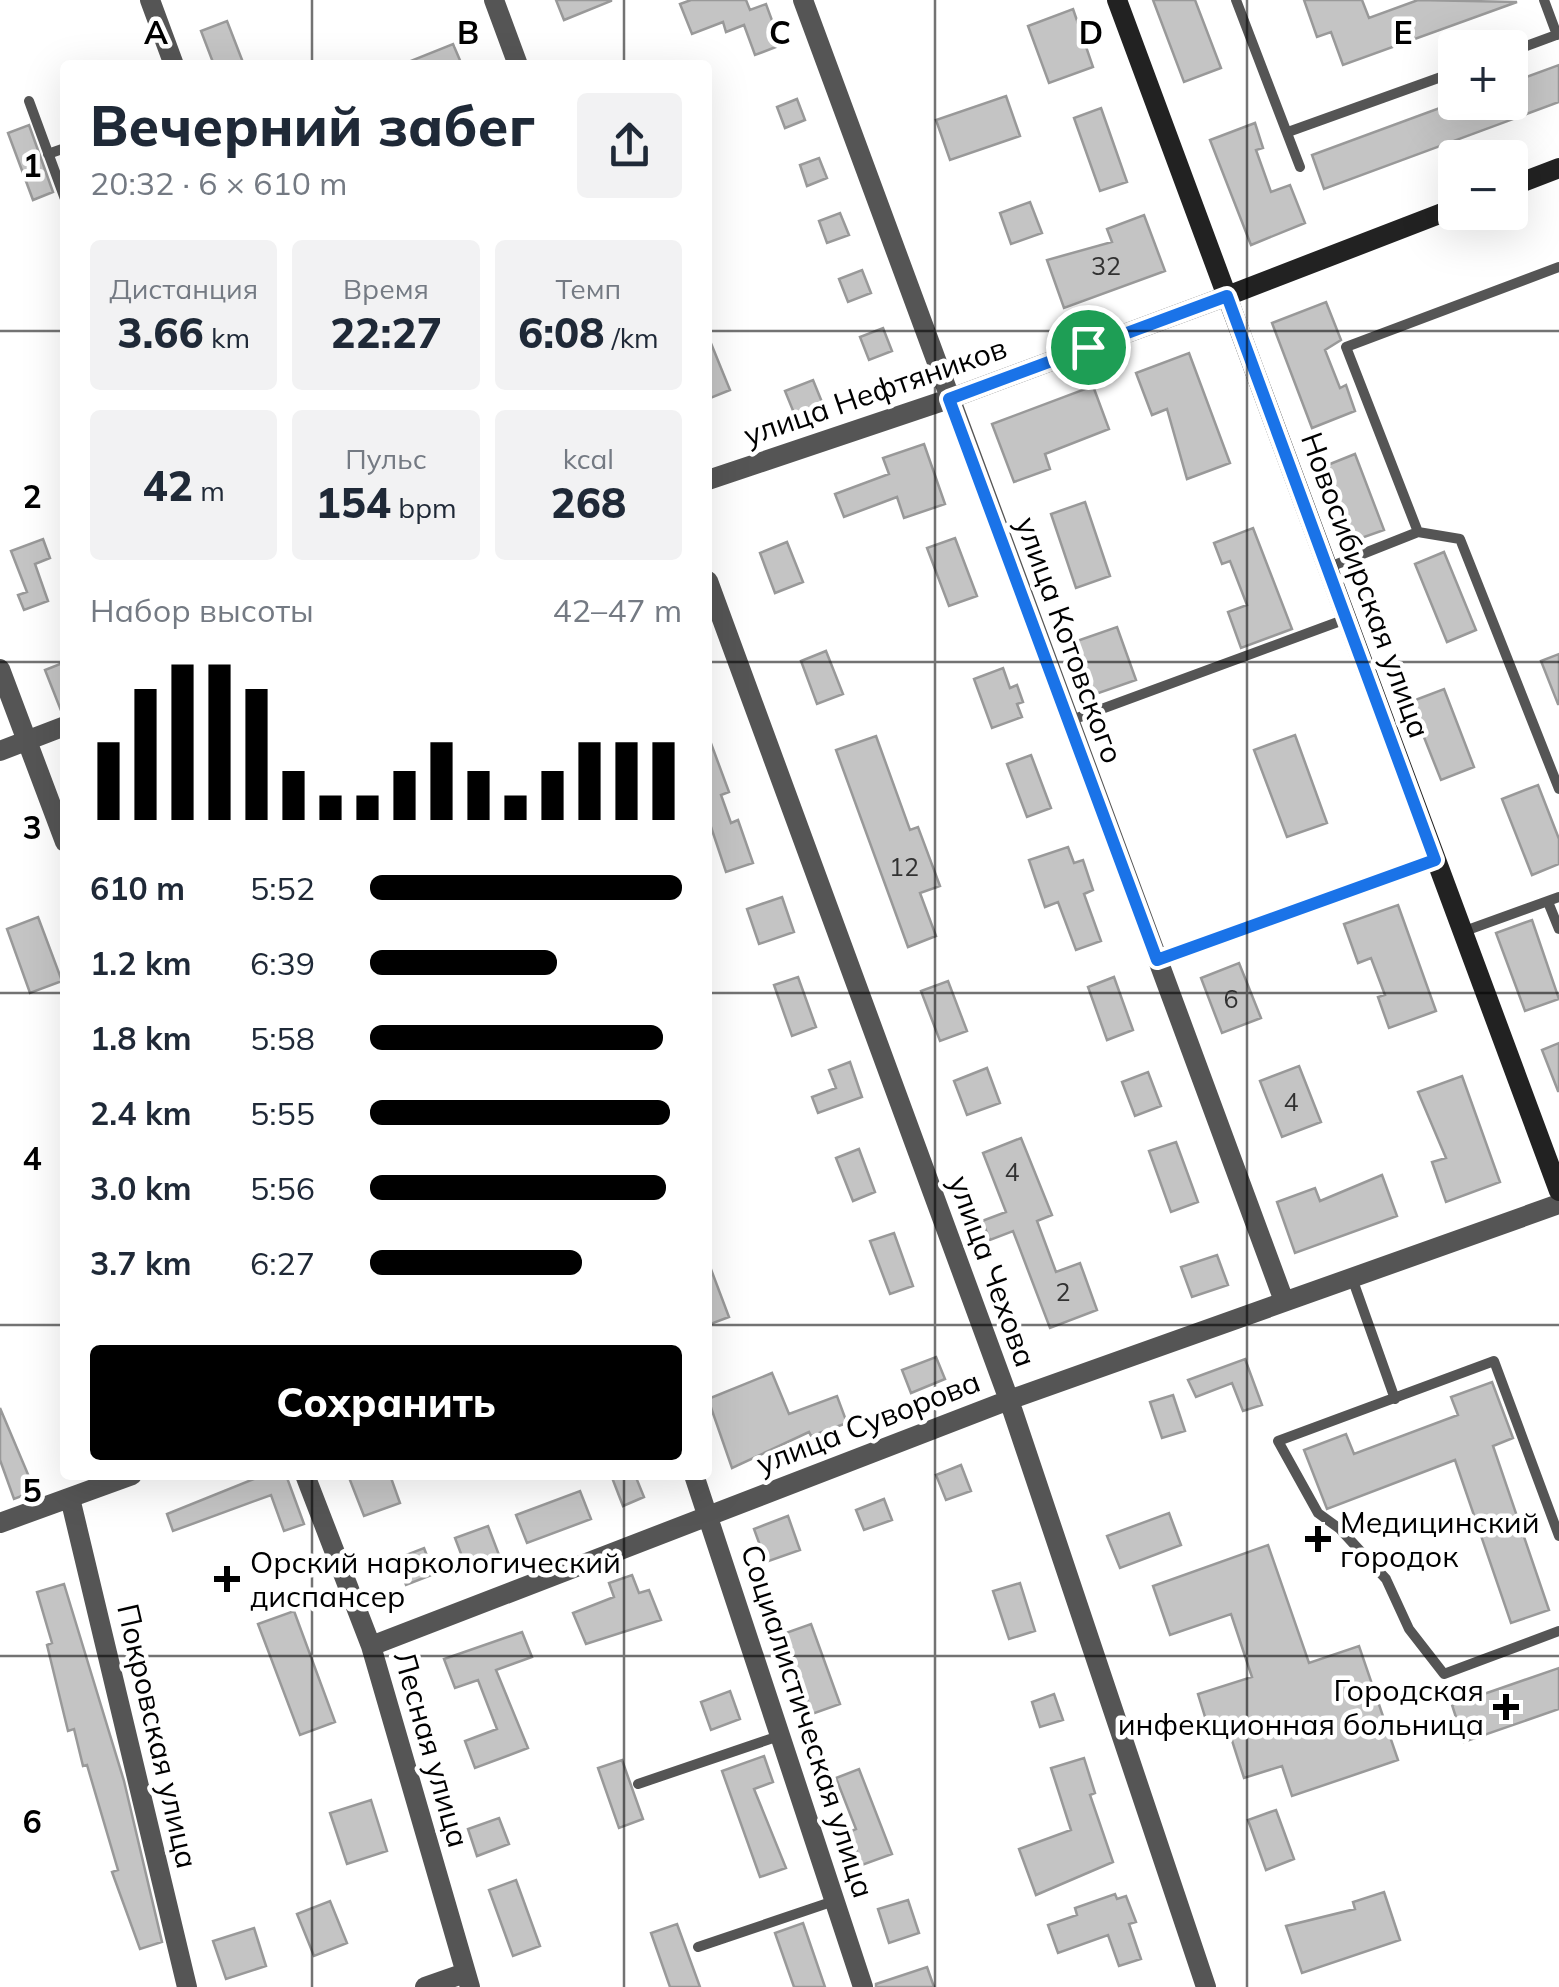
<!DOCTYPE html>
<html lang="ru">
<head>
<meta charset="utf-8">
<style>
  :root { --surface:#fff; --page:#f2f2f3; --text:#1f2937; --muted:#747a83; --accent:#000 }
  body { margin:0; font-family:Mulish,sans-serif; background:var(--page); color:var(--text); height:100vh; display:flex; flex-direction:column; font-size:38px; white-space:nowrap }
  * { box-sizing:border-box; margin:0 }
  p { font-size:32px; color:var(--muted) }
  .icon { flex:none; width:55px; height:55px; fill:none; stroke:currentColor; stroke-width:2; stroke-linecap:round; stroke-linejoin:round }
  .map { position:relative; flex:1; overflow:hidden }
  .side { position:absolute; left:60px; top:60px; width:652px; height:1420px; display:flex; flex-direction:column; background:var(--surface); border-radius:10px; box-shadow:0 10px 40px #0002 }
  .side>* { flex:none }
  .buttons { position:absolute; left:1438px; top:30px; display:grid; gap:20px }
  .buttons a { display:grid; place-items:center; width:90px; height:90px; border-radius:10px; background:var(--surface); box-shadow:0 10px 40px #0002; font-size:50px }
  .pin { position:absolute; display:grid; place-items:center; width:85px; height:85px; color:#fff; margin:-42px; border:5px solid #fff; border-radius:50%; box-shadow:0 2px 10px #0007 }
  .round { display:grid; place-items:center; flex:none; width:105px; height:105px; border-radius:10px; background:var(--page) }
  .headline { display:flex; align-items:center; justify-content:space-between; height:170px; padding:0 30px }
  h1 { font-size:55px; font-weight:800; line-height:75px }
  .stats { display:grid; grid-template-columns:repeat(3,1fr); gap:15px; height:170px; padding:10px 30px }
  .stats div { display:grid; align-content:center; border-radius:10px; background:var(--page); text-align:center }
  .stats b { font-size:42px; font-weight:800 }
  .stats small { font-size:28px; font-weight:400 }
  .stats p { font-size:28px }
  .chart { height:280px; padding:20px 30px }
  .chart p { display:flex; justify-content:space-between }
  .chart svg { width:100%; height:180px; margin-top:10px; stroke:var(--accent); stroke-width:6 }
  .primary-button { display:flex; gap:20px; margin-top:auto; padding:20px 30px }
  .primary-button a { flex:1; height:115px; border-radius:10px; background:var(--accent); color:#fff; font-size:40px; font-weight:800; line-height:115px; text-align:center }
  ul { padding:0 30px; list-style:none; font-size:32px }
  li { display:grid; grid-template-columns:160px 120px 1fr; align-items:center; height:75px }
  li i { height:25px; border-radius:12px; background:var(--accent) }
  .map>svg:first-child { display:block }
  .building { fill:#c4c4c4; stroke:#999; stroke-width:2.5 }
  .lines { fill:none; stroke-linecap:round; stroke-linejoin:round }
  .service { stroke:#555; stroke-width:10 }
  .minor { stroke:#555; stroke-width:20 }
  .secondary { stroke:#222; stroke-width:20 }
  .route-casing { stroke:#fff; stroke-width:20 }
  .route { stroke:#1a73e8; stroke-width:12 }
  .grid { fill:none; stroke:#000; stroke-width:2.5; stroke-opacity:0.55 }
  .poi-dot { fill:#000; stroke:#fff; stroke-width:4 }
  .labels { text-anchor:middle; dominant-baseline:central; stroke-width:9; stroke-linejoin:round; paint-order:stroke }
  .number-label { font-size:25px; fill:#313131 }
  .street-label { font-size:30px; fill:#000; stroke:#fff }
  .poi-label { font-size:30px; fill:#000; stroke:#fff; text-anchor:start }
  .grid-label { font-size:32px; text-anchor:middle; font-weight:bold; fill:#000; stroke:#fff; stroke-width:9; stroke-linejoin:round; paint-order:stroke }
</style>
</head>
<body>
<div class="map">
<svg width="1559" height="1987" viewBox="0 0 1559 1987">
  <rect width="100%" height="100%" fill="#fff"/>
  <!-- building -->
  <path class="building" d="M556 0H611V1L564 20Z
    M691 0H746L750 10 766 4 781 45 755 55 744 25 726 32 723 22 692 34 680 4Z
    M1153 0H1195L1221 68 1184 82Z
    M1304 0H1362L1369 18 1418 0 1517 2 1343 65 1331 32 1317 37Z
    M1073 9 1093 67 1049 83 1028 26Z
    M227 21 244 65H214L201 31Z
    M453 44 462 65H403V64Z
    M1559 65V102L1324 189 1312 155 1456 102H1510V83Z
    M1006 96 1020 136 950 160 936 120Z
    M797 99 805 120 785 128 777 107Z
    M1101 108 1127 182 1100 191 1074 118Z
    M1255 123 1263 148 1256 150 1271 192 1290 185 1305 223 1251 245 1210 140Z
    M29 125 53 192 33 200 8 133Z
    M819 158 827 178 807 186 800 165Z
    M1030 202 1042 233 1011 244 1000 213Z
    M840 213 849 235 827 243 819 221Z
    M1144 215 1165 271 1064 308 1047 260 1112 242 1107 229Z
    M862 270 871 293 848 302 839 279Z
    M1326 302 1341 340 1325 350 1340 388 1346 385 1355 411 1312 428 1272 323Z
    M883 328 892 351 869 360 860 337Z
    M708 336 730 390 708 399Z
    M1189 353 1230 463 1187 479 1167 409 1152 415 1136 373Z
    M813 380 824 407 796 418 785 391Z
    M1093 386 1109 429 1045 454 1050 469 1014 482 992 424Z
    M924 444 945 504 904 518 897 497 844 517 835 494 889 474 883 458Z
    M1355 454 1384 530 1353 541 1325 466Z
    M1085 502 1110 576 1076 588 1051 514Z
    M1253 528 1292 629 1241 648 1228 612 1247 605 1230 561 1222 564 1214 543Z
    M955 538 977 596 949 606 927 548Z
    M43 539 50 558 35 564 48 601 24 610 18 595 27 592 11 551Z
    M787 542 803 582 775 593 760 553Z
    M1444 552 1476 630 1447 642 1415 564Z
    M1117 627 1136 680 1093 695 1074 642Z
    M826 651 843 694 817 704 801 661Z
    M1559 654V704H1558L1541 661Z
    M65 662V713H62L45 670Z
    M1003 668 1010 688 1017 685 1023 702 1017 704 1022 717 992 728 974 679Z
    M1444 689 1474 767 1441 780 1410 702Z
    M1295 735 1327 823 1287 837 1254 750Z
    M876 736 910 830 918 827 940 886 920 893 936 936 908 947 836 750Z
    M709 738 729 792 721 795 731 823 738 820 753 863 726 872 708 818Z
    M1031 755 1051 808 1027 817 1007 764Z
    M1538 785 1559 839V864L1532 875 1502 799Z
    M1068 847 1074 863 1083 860 1093 890 1084 894 1101 941 1076 950 1058 902 1045 907 1029 860Z
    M782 897 794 932 759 944 747 909Z
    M1398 905 1436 1011 1389 1028 1378 997 1385 995 1371 958 1358 963 1344 924Z
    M38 917 62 981 30 993 7 929Z
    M1532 920 1559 999 1525 1011 1496 933Z
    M1239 963 1261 1018 1222 1033 1201 978Z
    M798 977 816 1027 792 1036 774 985Z
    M1114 977 1133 1030 1107 1040 1088 987Z
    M948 981 967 1031 940 1041 921 991Z
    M1559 1043V1091H1558L1542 1050Z
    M850 1062 862 1097 818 1113 812 1097 836 1088 829 1070Z
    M1299 1066 1321 1122 1282 1137 1260 1081Z
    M987 1068 1000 1103 967 1115 954 1081Z
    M1148 1072 1161 1106 1135 1116 1122 1082Z
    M1462 1076 1500 1182 1446 1202 1432 1162 1446 1158 1418 1092Z
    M1021 1138 1052 1215 1037 1221 1056 1272 1080 1263 1097 1310 1050 1328 1013 1231 990 1240 982 1221 1006 1212 983 1153Z
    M1176 1142 1198 1202 1171 1212 1149 1151Z
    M859 1149 875 1192 853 1201 836 1158Z
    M1382 1175 1397 1216 1295 1253 1277 1202 1315 1188 1320 1201Z
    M894 1233 913 1286 890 1294 870 1241Z
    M1217 1255 1228 1285 1192 1297 1181 1267Z
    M709 1264 729 1317 708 1325V1265Z
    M936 1357 945 1379 911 1393 902 1370Z
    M1245 1359 1262 1405 1243 1411 1232 1383 1196 1397 1188 1380Z
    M772 1373 789 1414 837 1396 847 1423 811 1436 809 1432 732 1468 708 1399Z
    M1492 1382 1513 1438 1493 1446 1549 1610 1511 1623 1455 1460 1327 1509 1304 1450 1346 1434 1354 1454 1458 1415 1451 1397Z
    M1173 1395 1185 1431 1162 1438 1150 1402Z
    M0 1408 35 1491 14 1499 0 1460Z
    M961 1465 971 1491 946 1500 936 1475Z
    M264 1475H286L304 1524 284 1531 271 1495 173 1531 167 1514Z
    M348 1475H390L400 1503 364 1516Z
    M611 1475H635L644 1497 623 1506Z
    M580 1491 591 1519 527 1543 516 1515Z
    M884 1499 892 1520 864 1530 856 1510Z
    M1169 1513 1181 1545 1120 1568 1107 1536Z
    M788 1516 800 1550 766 1562 754 1529Z
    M488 1526 499 1555 466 1567 455 1538Z
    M1268 1545 1309 1663 1359 1646 1398 1760 1292 1796 1282 1766 1244 1778 1228 1728 1210 1733 1198 1694 1252 1677 1231 1614 1170 1635 1153 1586Z
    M424 1548 434 1574 406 1585 396 1559Z
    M632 1575 639 1593 649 1590 661 1620 586 1644 573 1613 614 1597 609 1583Z
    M1020 1583 1035 1631 1009 1639 993 1591Z
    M64 1584 124 1781 162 1942 140 1949 112 1872 118 1870 87 1765 83 1766 74 1729 68 1731 47 1645 52 1643 37 1592Z
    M294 1611 335 1722 300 1735 258 1624Z
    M811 1624 840 1704 812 1714 783 1634Z
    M522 1632 532 1657 496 1670 528 1748 475 1768 465 1741 497 1729 478 1680 455 1688 444 1659Z
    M1559 1668V1709L1464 1742 1452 1705Z
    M730 1691 740 1719 711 1730 701 1702Z
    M1054 1694 1063 1720 1040 1727 1032 1702Z
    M764 1756 773 1782 754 1789 786 1868 760 1877 722 1771Z
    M1084 1758 1095 1793 1090 1795 1113 1862 1036 1895 1019 1849 1071 1830 1051 1768Z
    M622 1760 643 1819 619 1828 598 1768Z
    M859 1769 892 1854 862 1865 849 1832 856 1829 836 1778Z
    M371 1800 387 1851 347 1864 330 1813Z
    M1276 1810 1294 1859 1266 1870 1248 1820Z
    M499 1818 509 1844 477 1856 468 1829Z
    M516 1880 540 1946 513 1956 489 1890Z
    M1384 1892 1400 1940 1302 1973 1286 1926 1355 1909 1353 1902Z
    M1115 1894 1117 1899 1126 1896 1136 1922 1129 1924 1141 1959 1119 1966 1108 1935 1058 1953 1048 1925 1077 1915 1075 1908Z
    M908 1900 919 1933 889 1943 878 1909Z
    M330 1901 347 1943 314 1956 297 1914Z
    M803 1923 825 1987H794L775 1933Z
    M677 1924 700 1987H670L651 1933Z
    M254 1928 266 1966 226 1979 213 1941Z
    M927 1967 934 1987H876V1984Z"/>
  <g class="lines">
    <!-- service -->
    <path class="service" d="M1236 0 1300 167
      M1544 0 1557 35
      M1510 52 1559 34
      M29 101 65 199
      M1288 132 1455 72
      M48 154 65 148
      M1559 267 1346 347 1418 532 1460 539 1559 789
      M1327 568 1418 532
      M1069 721 1346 619
      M1548 902 1559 929
      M1462 932 1559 897
      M1158 959 1435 860
      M1352 1278 1395 1399
      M1559 1536 1494 1361 1278 1441 1318 1513 1340 1529 1386 1579 1409 1629 1444 1674 1559 1631
      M638 1784 779 1736
      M698 1947 834 1901"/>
    <!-- minor -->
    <path class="minor" d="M150 0 174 65
      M494 0 518 65
      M803 0 1284 1301
      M708 480 949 399 1227 296
      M708 581 1009 1400 1206 1987
      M0 669 65 842
      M0 751 65 726
      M305 1475 371 1646 470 1987
      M694 1475 863 1987
      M70 1498 187 1987
      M0 1523 132 1475
      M371 1646 1009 1400 1559 1204
      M425 1987 465 1973"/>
    <!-- secondary -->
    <path class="secondary" d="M1117 0 1559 1191
      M1510 187 1559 168
      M1227 296 1455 208"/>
  </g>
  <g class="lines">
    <!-- route casing -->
    <g class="route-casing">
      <path id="route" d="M1227 296 1435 860 1157 960 949 399Z"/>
    </g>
    <!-- route -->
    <use href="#route" class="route"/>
  </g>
  <!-- grid -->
  <path class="grid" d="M312 0V65M624 0V65M935 0V1987M1247 0V1987M0 331H65M708 331H1559M0 662H65M708 662H1559M0 993H65M708 993H1559M0 1325H65M708 1325H1559M312 1475V1987M624 1475V1987M0 1656H1559"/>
  <!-- markers -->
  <g class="poi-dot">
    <path d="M1313 1524h10v10h10v10h-10v10h-10v-10h-10v-10h10z"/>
    <path d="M222 1564h10v10h10v10h-10v10h-10v-10h-10v-10h10z"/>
    <path d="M1501 1692h10v10h10v10h-10v10h-10v-10h-10v-10h10z"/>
  </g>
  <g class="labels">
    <!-- number labels -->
    <g class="number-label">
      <text x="1106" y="265">32</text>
      <text x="904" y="866">12</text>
      <text x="1231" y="998">6</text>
      <text x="1291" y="1101">4</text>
      <text x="1012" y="1171">4</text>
      <text x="1063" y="1291">2</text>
    </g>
    <!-- street labels -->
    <g class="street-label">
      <text transform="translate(875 391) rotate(-19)">улица Нефтяников</text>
      <text transform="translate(1366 585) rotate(70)">Новосибирская улица</text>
      <text transform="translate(1070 640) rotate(70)">улица Котовского</text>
      <text transform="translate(993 1271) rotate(70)">улица Чехова</text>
      <text transform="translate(868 1422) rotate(-21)">улица Суворова</text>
      <text transform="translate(808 1721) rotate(72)">Социалистическая улица</text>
      <text transform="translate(158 1736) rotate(77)">Покровская улица</text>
      <text transform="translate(432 1749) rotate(74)">Лесная улица</text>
    </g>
    <!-- poi labels -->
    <g class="poi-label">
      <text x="1340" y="1522">Медицинский<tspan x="1340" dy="34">городок</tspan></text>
      <text x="250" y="1562">Орский наркологический<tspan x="250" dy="34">диспансер</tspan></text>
      <text x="1484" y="1690" text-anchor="end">Городская<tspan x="1484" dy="34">инфекционная больница</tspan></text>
    </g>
  </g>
  <g class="grid-label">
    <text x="156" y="44">A</text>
    <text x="468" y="44">B</text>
    <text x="780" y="44">C</text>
    <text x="1091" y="44">D</text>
    <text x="1403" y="44">E</text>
    <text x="32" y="177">1</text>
    <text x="32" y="508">2</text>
    <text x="32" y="839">3</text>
    <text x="32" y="1170">4</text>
    <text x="32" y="1502">5</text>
    <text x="32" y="1833">6</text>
  </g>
</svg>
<div class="buttons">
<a>+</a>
<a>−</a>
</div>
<div class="pin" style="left:1088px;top:347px;background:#1e9e55"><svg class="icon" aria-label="arrive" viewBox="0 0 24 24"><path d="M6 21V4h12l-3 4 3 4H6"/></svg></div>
<section class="side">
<div class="headline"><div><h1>Вечерний забег</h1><p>20:32 · 6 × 610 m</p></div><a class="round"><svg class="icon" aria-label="share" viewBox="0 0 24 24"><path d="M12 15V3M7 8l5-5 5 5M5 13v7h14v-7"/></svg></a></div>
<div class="stats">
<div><p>Дистанция</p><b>3.66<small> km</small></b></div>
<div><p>Время</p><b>22:27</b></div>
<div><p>Темп</p><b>6:08<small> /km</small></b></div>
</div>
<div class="stats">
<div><b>42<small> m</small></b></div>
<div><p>Пульс</p><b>154<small> bpm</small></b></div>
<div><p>kcal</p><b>268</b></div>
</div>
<div class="chart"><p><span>Набор высоты</span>42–47 m</p>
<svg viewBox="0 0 160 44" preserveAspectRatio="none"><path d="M5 44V25M15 44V12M25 44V6M35 44V6M45 44V12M55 44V32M65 44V38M75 44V38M85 44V32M95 44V25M105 44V32M115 44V38M125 44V32M135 44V25M145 44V25M155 44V25"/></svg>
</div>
<ul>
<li><b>610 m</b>5:52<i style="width:100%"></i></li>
<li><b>1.2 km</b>6:39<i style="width:60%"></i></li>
<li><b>1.8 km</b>5:58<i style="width:94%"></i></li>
<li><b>2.4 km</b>5:55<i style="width:96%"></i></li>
<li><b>3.0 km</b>5:56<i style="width:95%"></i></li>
<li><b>3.7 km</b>6:27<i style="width:68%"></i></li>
</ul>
<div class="primary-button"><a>Сохранить</a></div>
</section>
</div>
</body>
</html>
